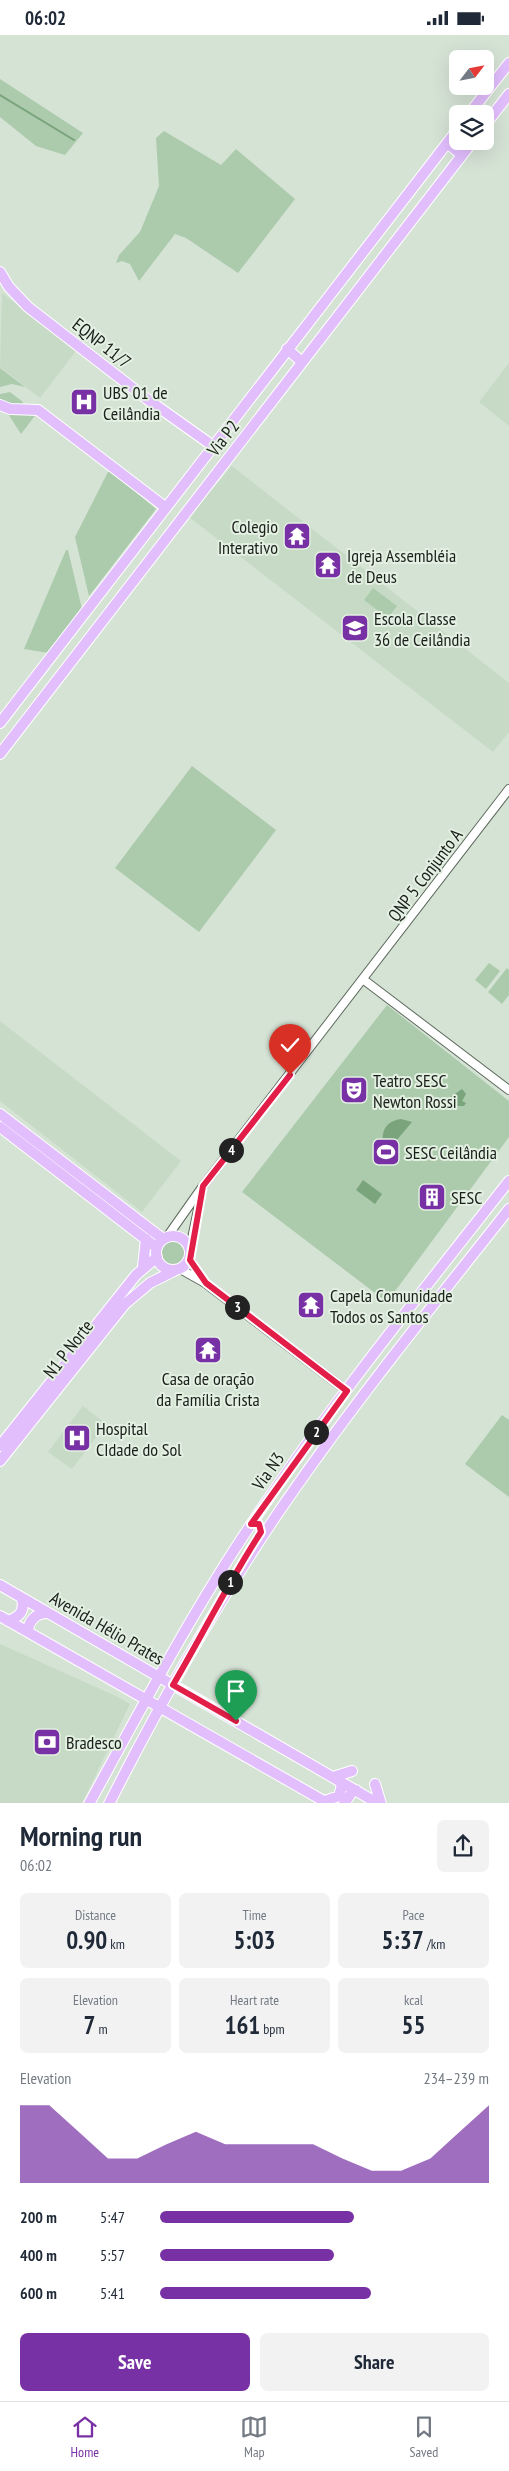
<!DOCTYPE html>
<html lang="en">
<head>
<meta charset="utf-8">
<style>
  :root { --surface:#fff; --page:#f2f2f3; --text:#1f2937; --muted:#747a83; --line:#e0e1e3; --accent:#7831a4 }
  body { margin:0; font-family:"PT Sans Narrow",sans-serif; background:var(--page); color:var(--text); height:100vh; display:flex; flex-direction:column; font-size:19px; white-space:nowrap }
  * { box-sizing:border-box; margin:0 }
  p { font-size:16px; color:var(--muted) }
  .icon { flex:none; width:28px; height:28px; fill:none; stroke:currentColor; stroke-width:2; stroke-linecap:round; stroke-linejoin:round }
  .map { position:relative; height:1768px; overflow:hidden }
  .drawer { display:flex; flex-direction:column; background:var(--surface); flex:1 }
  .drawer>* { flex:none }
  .needle { width:32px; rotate:58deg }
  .controls { position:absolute; left:449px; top:15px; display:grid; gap:10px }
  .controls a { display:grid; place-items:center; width:45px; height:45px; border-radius:8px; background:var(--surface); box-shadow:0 5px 20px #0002; font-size:25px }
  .pin { position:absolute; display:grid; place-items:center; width:42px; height:42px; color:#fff; margin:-51px -21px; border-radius:50% 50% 50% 0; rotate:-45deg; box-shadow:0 0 5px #0007 }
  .pin .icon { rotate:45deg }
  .km { position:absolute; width:25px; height:25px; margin:-12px; border-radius:50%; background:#222; color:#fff; font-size:14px; line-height:25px; text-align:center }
  .round { display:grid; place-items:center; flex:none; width:52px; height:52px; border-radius:8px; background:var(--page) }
  .overview { display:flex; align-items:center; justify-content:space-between; height:85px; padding:0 20px }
  h1 { font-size:28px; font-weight:700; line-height:38px }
  .figures { display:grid; grid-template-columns:repeat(3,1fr); gap:8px; height:85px; padding:5px 20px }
  .figures div { display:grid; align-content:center; border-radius:8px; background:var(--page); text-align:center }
  .figures b { font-size:25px; font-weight:700 }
  .figures small { font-size:14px; font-weight:400 }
  .figures p { font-size:14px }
  .chart { height:140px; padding:10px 20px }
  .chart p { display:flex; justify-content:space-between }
  .chart svg { width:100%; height:90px; margin-top:5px; fill:var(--accent); opacity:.7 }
  .action { display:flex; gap:10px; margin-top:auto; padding:10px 20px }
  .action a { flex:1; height:58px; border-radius:8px; background:var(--accent); color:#fff; font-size:20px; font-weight:700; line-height:58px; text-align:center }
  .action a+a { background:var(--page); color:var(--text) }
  ul { padding:0 20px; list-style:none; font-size:16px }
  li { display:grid; grid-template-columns:80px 60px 1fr; align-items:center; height:38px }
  li i { height:12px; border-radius:6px; background:var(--accent) }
  .status { display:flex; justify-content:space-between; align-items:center; height:35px; padding:0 25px; background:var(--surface); direction:ltr }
  .status svg { height:14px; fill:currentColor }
  .dock { display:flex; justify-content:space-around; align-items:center; height:70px; border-top:1px solid var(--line); background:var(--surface); font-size:14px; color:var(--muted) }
  .dock a { display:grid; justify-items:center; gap:2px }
  .dock .current { color:var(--accent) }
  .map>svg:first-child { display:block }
  .built { fill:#c6dac6 }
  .green { fill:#accaac }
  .water { fill:#7aa47b }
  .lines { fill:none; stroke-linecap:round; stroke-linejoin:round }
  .stream { stroke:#7aa47b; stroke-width:2 }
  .minor-casing { stroke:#5e6a5e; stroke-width:10 }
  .major-casing { stroke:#fff; stroke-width:12 }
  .minor { stroke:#fff; stroke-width:8 }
  .major { stroke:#e2befd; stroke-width:10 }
  .route-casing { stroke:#fff; stroke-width:10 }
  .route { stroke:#e11d48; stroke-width:6 }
  .labels { text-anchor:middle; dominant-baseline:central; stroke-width:4; stroke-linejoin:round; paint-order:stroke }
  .street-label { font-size:18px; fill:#1a1f1a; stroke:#e3f0e2 }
  .poi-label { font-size:18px; fill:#1a1f1a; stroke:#e3f0e2; text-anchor:start }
</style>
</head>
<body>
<div class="status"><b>06:02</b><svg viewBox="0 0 49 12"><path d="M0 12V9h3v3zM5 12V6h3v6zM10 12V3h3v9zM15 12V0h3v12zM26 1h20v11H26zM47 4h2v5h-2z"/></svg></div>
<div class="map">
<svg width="509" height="1769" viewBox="0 0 509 1769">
  <rect width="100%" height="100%" fill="#d5e3d5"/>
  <!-- built -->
  <path class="built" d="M2 258 76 316 40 363 0 332Z
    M509 328V391L479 367Z
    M232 431 509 648V697L493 717 189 482Z
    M0 986 181 1126 142 1177 0 1066Z
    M83 1371 106 1389 72 1434 48 1417Z
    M0 1609 118 1662 130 1669 82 1768H0Z"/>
  <!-- green -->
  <path class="green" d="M0 44 83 98 65 120 36 111 0 82Z
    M164 96 221 130 236 114 295 164 238 238 186 203 175 199 139 246 130 229 122 226 116 228 119 220 140 197 159 151 156 103Z
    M0 333 25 352 12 349 0 352Z
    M10 357 23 367V369H11L0 364V359Z
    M5 374 37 378 21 399Z
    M108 437H112L156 474 89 561 75 502Z
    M66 515H68L82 574 49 618 24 614Z
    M373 553 397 571 388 583 364 565Z
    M192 731 276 795 199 897 115 833Z
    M489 928 500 936 486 954 475 945Z
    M507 933 509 935V960L502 969 488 957Z
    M387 970 509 1066V1102L387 1267 242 1157Z
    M160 1218a14 14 0 1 1 28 0a14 14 0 1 1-28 0Z
    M502 1380 509 1385V1462L465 1429Z"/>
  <!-- water -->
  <path class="water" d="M462 1054 466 1059 462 1066 466 1068 464 1071H456L449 1063Z
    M401 1084 412 1087 390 1113 384 1112C380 1098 385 1086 401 1084Z
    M363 1145 382 1159 375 1169 356 1155Z"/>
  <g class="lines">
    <!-- stream -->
    <path class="stream" d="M0 60 74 105"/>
    <!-- minor casing -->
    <g class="minor-casing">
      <path id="minor" d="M364 945 509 1055
        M167 1202 203 1151 509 754
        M190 1213 202 1155
        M190 1225 204 1247
        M180 1234 205 1248 347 1356"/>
    </g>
    <!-- major casing -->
    <g class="major-casing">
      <path id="major" d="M469 79 509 28
        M485 90 509 59
        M447 108 462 120
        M0 237 9 252 28 272 147 364 213 411
        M287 314 302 327
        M0 370 10 374 38 375 165 472
        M0 688 458 94
        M0 719 473 106
        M0 1079 163 1204
        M0 1092 157 1213
        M156 1218a17 17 0 1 1 34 0a17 17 0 1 1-34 0Z
        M143 1232 146 1204
        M0 1411 136 1240 157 1222
        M0 1426 125 1269 150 1248 174 1236
        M0 1550 379 1769
        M0 1581 329 1769
        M8 1586C19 1582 25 1577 22 1564
        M28 1597C28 1586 36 1578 47 1578
        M333 1742 352 1736
        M375 1749 381 1769
        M325 1766 339 1761 342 1750 338 1745
        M89 1769C141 1674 192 1577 252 1488 331 1369 421 1258 509 1146
        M109 1769C159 1670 214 1573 276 1481 348 1375 430 1274 509 1174
        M344 1769 352 1757 356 1755"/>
    </g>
    <!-- minor -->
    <use href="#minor" class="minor"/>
    <!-- major -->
    <use href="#major" class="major"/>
  </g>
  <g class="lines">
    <!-- route casing -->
    <g class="route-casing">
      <path id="route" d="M236 1686 173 1650C203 1599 229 1546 261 1497L259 1489H251L347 1356 206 1248 190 1225 203 1151 290 1040"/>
    </g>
    <!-- route -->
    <use href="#route" class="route"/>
  </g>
  <!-- icons -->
  <defs>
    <g id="hospital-square" transform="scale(1.4375)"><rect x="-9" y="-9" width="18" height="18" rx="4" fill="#7831a4" stroke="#e3f0e2"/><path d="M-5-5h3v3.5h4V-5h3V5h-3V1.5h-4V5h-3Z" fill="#fff"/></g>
    <g id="temple-square" transform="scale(1.4375)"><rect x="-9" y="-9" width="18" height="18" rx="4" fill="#7831a4" stroke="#e3f0e2"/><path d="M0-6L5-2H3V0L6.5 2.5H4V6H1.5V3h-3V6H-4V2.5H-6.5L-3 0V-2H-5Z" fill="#fff"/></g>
    <g id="school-square" transform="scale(1.4375)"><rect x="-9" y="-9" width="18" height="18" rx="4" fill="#7831a4" stroke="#e3f0e2"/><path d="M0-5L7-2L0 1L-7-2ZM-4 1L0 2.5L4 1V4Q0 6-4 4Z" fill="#fff"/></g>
    <g id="theatre-square" transform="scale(1.4375)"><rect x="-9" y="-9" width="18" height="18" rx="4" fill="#7831a4" stroke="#e3f0e2"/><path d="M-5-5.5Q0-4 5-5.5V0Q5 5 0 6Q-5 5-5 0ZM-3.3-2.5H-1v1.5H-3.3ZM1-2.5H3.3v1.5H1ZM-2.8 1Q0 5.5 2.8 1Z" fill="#fff"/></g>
    <g id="stadium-square" transform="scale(1.4375)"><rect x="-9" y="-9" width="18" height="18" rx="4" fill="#7831a4" stroke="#e3f0e2"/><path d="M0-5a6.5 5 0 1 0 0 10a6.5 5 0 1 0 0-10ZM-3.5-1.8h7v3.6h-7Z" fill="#fff"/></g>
    <g id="building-square" transform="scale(1.4375)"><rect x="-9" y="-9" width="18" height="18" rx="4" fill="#7831a4" stroke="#e3f0e2"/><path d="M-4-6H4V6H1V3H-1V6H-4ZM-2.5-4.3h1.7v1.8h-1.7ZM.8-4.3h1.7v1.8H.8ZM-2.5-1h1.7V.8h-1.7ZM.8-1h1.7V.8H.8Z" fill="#fff"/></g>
    <g id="bank-square" transform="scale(1.4375)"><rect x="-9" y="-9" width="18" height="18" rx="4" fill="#7831a4" stroke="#e3f0e2"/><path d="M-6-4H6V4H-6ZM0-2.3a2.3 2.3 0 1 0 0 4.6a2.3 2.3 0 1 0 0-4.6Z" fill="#fff"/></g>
  </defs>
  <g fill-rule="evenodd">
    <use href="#hospital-square" x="84" y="367"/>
    <use href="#temple-square" x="297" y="501"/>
    <use href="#temple-square" x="328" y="530"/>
    <use href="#school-square" x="355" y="593"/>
    <use href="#theatre-square" x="354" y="1055"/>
    <use href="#stadium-square" x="386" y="1117"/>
    <use href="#building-square" x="432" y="1162"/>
    <use href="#temple-square" x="311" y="1270"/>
    <use href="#temple-square" x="208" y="1315"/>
    <use href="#hospital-square" x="77" y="1403"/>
    <use href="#bank-square" x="47" y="1707"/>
  </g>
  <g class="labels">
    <!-- street labels -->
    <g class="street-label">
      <text transform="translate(102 308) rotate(38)">EQNP 11/7</text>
      <text transform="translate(223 403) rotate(-52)">Via P2</text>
      <text transform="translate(425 840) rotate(-53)">QNP 5 Conjunto A</text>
      <text transform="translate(68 1314) rotate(-52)">N1 P Norte</text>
      <text transform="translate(268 1436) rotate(-55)">Via N3</text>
      <text transform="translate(107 1593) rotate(30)">Avenida Hélio Prates</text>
    </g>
    <!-- poi labels -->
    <g class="poi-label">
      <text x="103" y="357">UBS 01 de<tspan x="103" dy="21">Ceilândia</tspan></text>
      <text x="278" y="491" text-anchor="end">Colegio<tspan x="278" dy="21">Interativo</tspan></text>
      <text x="347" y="520">Igreja Assembléia<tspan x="347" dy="21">de Deus</tspan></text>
      <text x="374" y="583">Escola Classe<tspan x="374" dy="21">36 de Ceilândia</tspan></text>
      <text x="373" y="1045">Teatro SESC<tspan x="373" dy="21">Newton Rossi</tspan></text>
      <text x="405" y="1117">SESC Ceilândia</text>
      <text x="451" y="1162">SESC</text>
      <text x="330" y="1260">Capela Comunidade<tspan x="330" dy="21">Todos os Santos</tspan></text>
      <text x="208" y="1343" text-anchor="middle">Casa de oração<tspan x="208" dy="21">da Família Crista</tspan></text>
      <text x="96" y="1393">Hospital<tspan x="96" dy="21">CIdade do Sol</tspan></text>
      <text x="66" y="1707">Bradesco</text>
    </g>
  </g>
</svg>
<div class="controls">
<a><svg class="needle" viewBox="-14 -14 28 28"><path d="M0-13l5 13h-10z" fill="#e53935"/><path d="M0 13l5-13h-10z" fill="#747a83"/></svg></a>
<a><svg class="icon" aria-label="layers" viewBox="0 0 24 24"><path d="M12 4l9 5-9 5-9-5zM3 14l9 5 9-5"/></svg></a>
</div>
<div class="pin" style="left:236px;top:1686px;background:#1e9e55"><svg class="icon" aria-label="arrive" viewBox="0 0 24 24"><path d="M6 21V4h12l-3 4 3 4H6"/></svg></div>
<div class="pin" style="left:290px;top:1040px;background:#d93025"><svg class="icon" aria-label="check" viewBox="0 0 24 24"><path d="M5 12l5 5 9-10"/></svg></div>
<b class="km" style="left:230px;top:1547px">1</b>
<b class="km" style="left:316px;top:1397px">2</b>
<b class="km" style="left:237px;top:1272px">3</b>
<b class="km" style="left:231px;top:1115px">4</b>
</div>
<section class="drawer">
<div class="overview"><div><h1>Morning run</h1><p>06:02</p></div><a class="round"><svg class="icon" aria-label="share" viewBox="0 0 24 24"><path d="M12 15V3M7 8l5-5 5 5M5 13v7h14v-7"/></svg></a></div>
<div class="figures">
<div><p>Distance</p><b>0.90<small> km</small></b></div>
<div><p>Time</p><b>5:03</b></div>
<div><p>Pace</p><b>5:37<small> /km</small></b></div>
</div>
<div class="figures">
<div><p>Elevation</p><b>7<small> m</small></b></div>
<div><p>Heart rate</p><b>161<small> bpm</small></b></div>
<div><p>kcal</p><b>55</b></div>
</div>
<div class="chart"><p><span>Elevation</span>234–239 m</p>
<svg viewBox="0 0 160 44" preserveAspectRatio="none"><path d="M0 44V6L10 6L20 19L30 32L40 32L50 25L60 19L70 25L80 25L90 25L100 25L110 32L120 38L130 38L140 32L150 19L160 6V44z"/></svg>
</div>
<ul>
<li><b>200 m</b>5:47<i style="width:59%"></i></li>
<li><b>400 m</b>5:57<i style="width:53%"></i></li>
<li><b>600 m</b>5:41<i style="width:64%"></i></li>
</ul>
<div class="action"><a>Save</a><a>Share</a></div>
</section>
<nav class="dock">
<a class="current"><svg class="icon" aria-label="home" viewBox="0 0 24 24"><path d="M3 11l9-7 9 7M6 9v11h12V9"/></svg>Home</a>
<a><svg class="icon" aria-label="map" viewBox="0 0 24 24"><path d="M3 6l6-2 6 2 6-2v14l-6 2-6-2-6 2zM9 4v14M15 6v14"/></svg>Map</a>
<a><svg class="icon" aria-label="saved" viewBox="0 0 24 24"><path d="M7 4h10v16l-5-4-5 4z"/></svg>Saved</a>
</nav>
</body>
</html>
